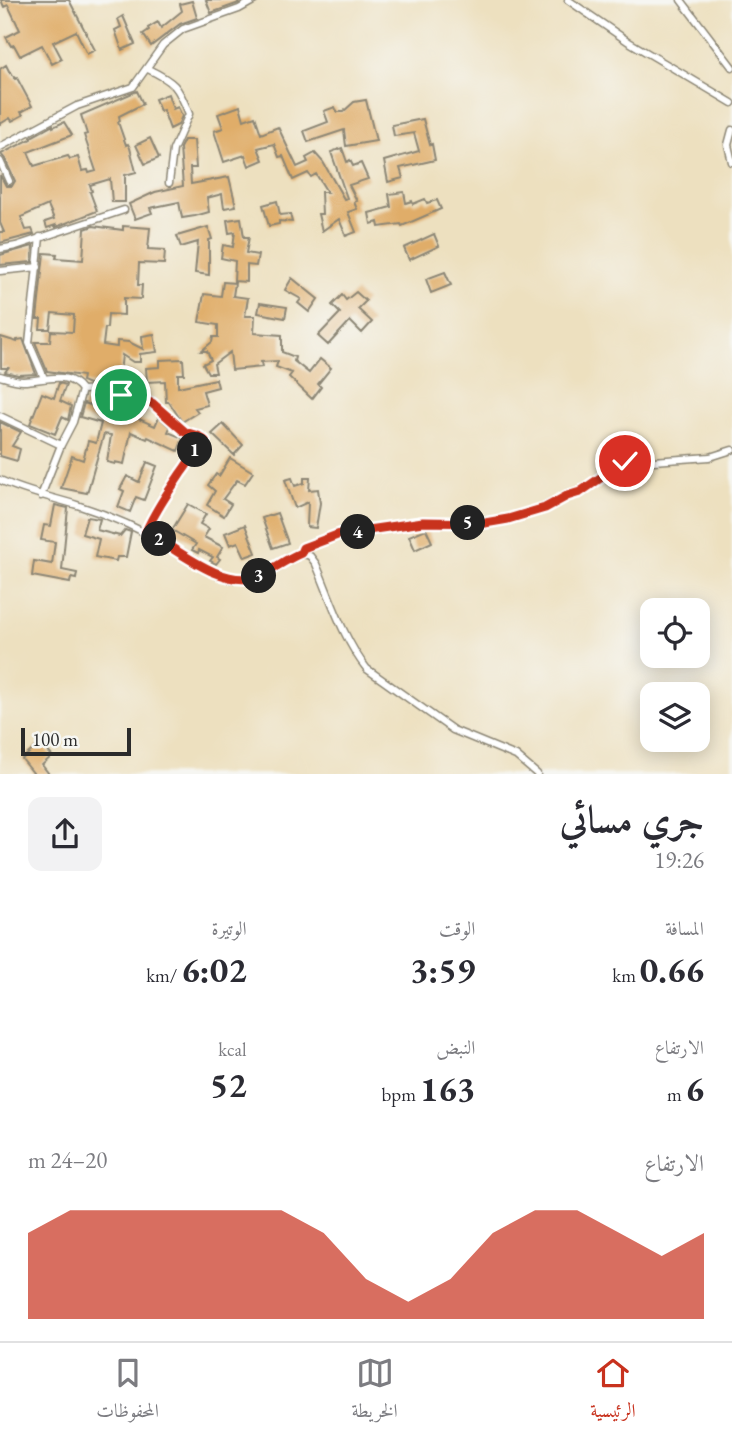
<!DOCTYPE html>
<html lang="ar">
<head>
<meta charset="utf-8">
<style>
  :root { --surface:#fff; --page:#f2f2f3; --text:#2b2b33; --muted:#7c7c81; --line:#e1e1e2; --accent:#c8321e }
  body { margin:0; font-family:"EB Garamond",Amiri,serif; background:var(--page); color:var(--text); direction:rtl; height:100vh; display:flex; flex-direction:column; font-size:26px; white-space:nowrap }
  * { box-sizing:border-box; margin:0 }
  p { font-size:23px; color:var(--muted) }
  .icon { flex:none; width:38px; height:38px; fill:none; stroke:currentColor; stroke-width:2; stroke-linecap:round; stroke-linejoin:round }
  .map { position:relative; height:774px; overflow:hidden; direction:ltr }
  .side { display:flex; flex-direction:column; background:var(--surface); flex:1 }
  .side>* { flex:none }
  .fabs { position:absolute; left:640px; top:598px; display:grid; gap:14px }
  .fabs a { display:grid; place-items:center; width:70px; height:70px; border-radius:14px; background:var(--surface); box-shadow:0 4px 18px #0003; font-size:35px }
  .scale { position:absolute; left:21px; bottom:18px; width:110px; box-sizing:border-box; padding-left:7px; border:4px solid #2b2b2b; border-top:0; font-size:19px; line-height:24px; white-space:nowrap; color:#2b2b2b; -webkit-text-stroke:5px #f6f6f2; paint-order:stroke }
  .pin { position:absolute; display:grid; place-items:center; width:60px; height:60px; color:#fff; margin:-30px; border:4px solid #fff; border-radius:50%; box-shadow:0 2px 7px #0007 }
  .km { position:absolute; width:35px; height:35px; margin:-18px; border-radius:50%; background:#222; color:#fff; font-size:19px; line-height:35px; text-align:center }
  .round { display:grid; place-items:center; flex:none; width:74px; height:74px; border-radius:14px; background:var(--page) }
  .head { display:flex; align-items:center; justify-content:space-between; height:119px; padding:0 28px }
  h1 { font-size:38px; font-weight:700; line-height:52px }
  .metrics { display:grid; grid-template-columns:repeat(3,1fr); gap:10px; height:119px; padding:7px 28px }
  .metrics div { display:grid; align-content:center }
  .metrics b { font-size:35px; font-weight:700 }
  .metrics small { font-size:19px; font-weight:400 }
  .metrics p { font-size:19px }
  .chart { height:196px; padding:14px 28px }
  .chart p { display:flex; justify-content:space-between }
  .chart svg { width:100%; height:126px; margin-top:7px; fill:var(--accent); opacity:.7 }
  .tabs { display:flex; justify-content:space-around; align-items:center; height:98px; border-top:2px solid var(--line); background:var(--surface); font-size:19px; color:var(--muted) }
  .tabs a { display:grid; justify-items:center; gap:4px }
  .tabs .current { color:var(--accent) }
  .map>svg:first-child { display:block }
  .building { fill:#e0ad69 }
  .lines { fill:none; stroke-linecap:round; stroke-linejoin:round }
  .street-casing { stroke:#8c8675; stroke-width:9 }
  .street { stroke:#fff; stroke-width:6 }
  .route-casing { stroke:#fff; stroke-width:14 }
  .route { stroke:#c8321e; stroke-width:9 }
</style>
</head>
<body>
<div class="map">
<svg width="732" height="774" viewBox="0 0 732 774">
  <rect width="100%" height="100%" fill="#f6f6f2"/>
  <filter id="ink" filterUnits="userSpaceOnUse"><feTurbulence type="fractalNoise" baseFrequency=".0143" numOctaves="2"/><feDisplacementMap in="SourceGraphic" scale="14" xChannelSelector="R" yChannelSelector="G"/><feConvolveMatrix kernelMatrix="1 2 1 2 8 2 1 2 1" color-interpolation-filters="sRGB"/></filter>
  <filter id="wash" filterUnits="userSpaceOnUse"><feTurbulence type="fractalNoise" baseFrequency=".00686" numOctaves="4" result="noise"/><feDisplacementMap in="SourceGraphic" scale="28" xChannelSelector="R" yChannelSelector="G"/><feGaussianBlur stdDeviation="1.57" result="paint"/><feColorMatrix in="noise" values="0 0 0 0 0 0 0 0 0 0 0 0 0 0 0 0 0 1.4 0 .05"/><feComposite in="paint" operator="in"/></filter>
  <g filter="url(#wash)">
    <rect width="100%" height="100%" fill="#ede0bf"/>
    <g id="blocks">
      <!-- building -->
      <path class="building" d="M1 0H69L95 50 87 54 76 31 53 42 62 59 52 64 42 45 20 56 14 45 11 46 6 37 20 30 8 5 4 7Z
        M206 0H237L239 3 211 13Z
        M192 1 197 18 180 24 151 46 143 34 149 30 148 28 158 22 161 28 182 11 180 4Z
        M123 16 135 44 122 50 115 30 121 27 118 19Z
        M6 65 10 73 11 72 15 79 17 78 32 106 21 112 23 115 12 121 10 118 0 124V69Z
        M137 91 143 104 119 116 120 121 118 122 126 145 128 144 130 148 136 172 125 175V202H112L110 179 90 185 92 191 90 192 97 211 56 227V225L47 228 45 222 54 219 48 205 21 217 26 230 32 229 34 234 0 243V232H4L0 223V175L6 186H12L15 181 5 159 1 154 31 139V137L53 125V127L64 122 72 135 28 152 34 166 68 156 70 159 78 157 82 171 88 170 89 173 96 171 84 135 87 134 81 115Z
        M168 94 173 109 178 107 182 116 178 125 170 129 163 110 160 111 155 99Z
        M366 100 376 141 346 146 344 130 308 142 304 131 328 122 324 111 335 107 337 112H343L354 102Z
        M240 106 244 120 255 116 261 134 278 127 297 167 308 162 306 158 315 153 323 162 344 199 347 198 331 152 342 148 347 162 350 160 353 166 361 163 368 179 349 185 357 201 354 202 357 209 348 212 356 232 346 236 339 219 322 231 318 214H322L321 192H327L316 174 311 177 308 173 293 180 283 156 279 157 274 144 258 148 263 160 249 166 245 155 224 162 214 131 223 128 218 114Z
        M423 119 430 145 432 144 435 160 400 168 403 178 388 182 384 161 419 151 414 133 394 136 392 125Z
        M150 138 159 158 145 164 136 145Z
        M184 140H194L196 168H190L191 184 229 177 236 206 224 208 222 194 207 198 209 212 195 216 182 218 179 202 150 208 152 213 135 219 129 204 155 192 183 186 180 148Z
        M404 192 406 203 412 201 413 204 425 199 427 203 437 200 441 209 402 226 401 224 379 227 378 222 371 224 369 213 391 207 389 194Z
        M277 201 280 215 290 214 292 222 279 221V224L269 226 263 205Z
        M241 218 244 237H249L246 253 258 255 256 266 247 265V282L234 281 235 261 221 258 223 245 233 247 235 232 229 233 227 220Z
        M93 226 123 230V226L150 228 148 249 165 250 164 264 139 263 138 285H142L141 299 124 298V315L108 314 107 328H105L103 345 117 347V341L129 342 143 349 142 336 154 334 157 352 140 354V362H133L122 355 120 373 132 372 133 389H125L104 383 89 384 82 381 83 376 47 371 35 342H50L51 331 73 332 74 315 52 313 50 329H40L41 319H37L44 253 57 254 56 258 83 260 85 229Z
        M208 227 212 239 209 240V275L195 273 198 242 181 247 177 236Z
        M434 234 439 246 409 260 404 248Z
        M33 246 32 262 0 265V255Z
        M445 272 451 285 431 293 426 279Z
        M292 278 318 299 309 312 298 303 301 299 285 290Z
        M223 282 235 283 233 296 248 298 245 316H255L254 333 282 335V352L295 357 294 361 309 373 320 359 331 368 318 384 321 387 312 399 289 377 292 373 276 367 278 361 261 362 262 367 232 370 230 352 214 364 216 373H208L203 364 211 360 207 351H201L212 342 213 337H218V325L199 322 204 294 221 296Z
        M356 292 366 301 358 309 372 322 362 333 350 321 328 345 318 336 340 313 332 305 342 295 346 300Z
        M260 303 287 307 285 318 258 313Z
        M1 337 17 342V340L23 339 36 374 18 375 5 372 8 368H1Z
        M183 359 184 374H178V387L216 379 218 387 203 391 207 405 195 408 198 412 182 422 169 402H166L165 381 147 382 146 368 160 367V360Z
        M59 383 66 385 60 401 71 406 68 420 62 417 55 434 30 424 42 393 54 398Z
        M104 395 137 405 134 417 155 426 159 417 170 427 168 432 183 438 178 451 148 437 147 439 131 432 124 464 115 462V464L107 462 111 435 104 434 87 493 61 488 72 456 83 460 88 441 96 443 101 423 80 417 84 403 100 408Z
        M0 422 21 432 12 446 20 449 17 461 0 456Z
        M223 424 243 445 234 455 212 434Z
        M230 458 253 472 245 484 237 480 223 499 231 504 224 516 207 505 215 491 208 485 216 474 219 476Z
        M147 462 157 466 144 500 136 497 130 512 118 507 124 491 120 489 127 476 139 482Z
        M292 478 295 486 304 483V478H310L309 490 318 489 320 503 316 528 307 527 308 502 295 508 285 480Z
        M188 504 206 514 200 524 209 529 204 537 223 547 217 557 220 559 216 564 210 561 213 557 199 550 198 553 192 550 196 544 172 530Z
        M55 505 68 508 62 570 77 573 76 579 71 578 70 583 32 576 34 561 52 564 55 542 41 540 44 525 51 526Z
        M277 513 288 543 273 548 262 518Z
        M87 517 100 519 97 530 120 536 125 530 131 532 126 557H117L116 561 95 557 99 539 82 534Z
        M245 525 256 553 245 557 238 542 230 545 225 533Z
        M426 529 432 542 415 550 409 536Z
        M41 743 52 756 42 765 49 774H34L22 759Z"/>
    </g>
  </g>
  <g filter="url(#ink)">
    <use href="#blocks" fill-opacity="0" stroke="#8c8675" stroke-width="2"/>
    <g class="lines">
      <!-- street casing -->
      <g class="street-casing">
        <path id="street" d="M568 0 629 42 732 103
          M681 0 732 67
          M148 69C175 82 178 86 189 114L173 150 169 183
          M732 130 728 145 732 162
          M0 147 77 106 133 87 163 45 183 29 239 9 255 0
          M0 161 9 181
          M40 237 29 343 44 378
          M0 249 16 246 124 210
          M0 271 38 267
          M0 376C7 378 15 381 23 381 44 381 67 369 82 390L73 422 61 445 41 496
          M82 390 103 389 152 403 185 432 198 436 205 441C194 450 190 462 181 473 168 493 155 510 146 532
          M0 416 61 445
          M0 480C25 492 51 497 77 505 112 516 143 530 175 549 192 559 212 575 232 579 258 583 278 562 301 553L310 556 316 564C331 599 343 639 367 669L453 730 516 756 537 774
          M301 553 303 548 340 534 423 522 485 523 508 519 545 507 567 496 580 492 625 461H653L710 457 732 450"/>
      </g>
      <!-- street -->
      <use href="#street" class="street"/>
    </g>
  </g>
  <g class="lines" filter="url(#ink)">
    <!-- route casing -->
    <g class="route-casing">
      <path id="route" d="M121 395 152 403 185 432 198 436 205 441C194 450 190 462 181 473 168 493 155 510 146 532 176 548 223 590 258 576 273 570 286 559 301 553L303 548 340 534 423 522 485 523 508 519 545 508 567 496 580 492 625 461"/>
    </g>
    <!-- route -->
    <use href="#route" class="route"/>
  </g>
</svg>
<div class="fabs">
<a><svg class="icon" aria-label="locate" viewBox="0 0 24 24"><circle cx="12" cy="12" r="6"/><path d="M12 2v4M12 18v4M2 12h4M18 12h4"/></svg></a>
<a><svg class="icon" aria-label="layers" viewBox="0 0 24 24"><path d="M12 4l9 5-9 5-9-5zM3 14l9 5 9-5"/></svg></a>
</div>
<div class="scale">100 m</div>
<div class="pin" style="left:121px;top:395px;background:#1e9e55"><svg class="icon" aria-label="arrive" viewBox="0 0 24 24"><path d="M6 21V4h12l-3 4 3 4H6"/></svg></div>
<div class="pin" style="left:625px;top:461px;background:#d93025"><svg class="icon" aria-label="check" viewBox="0 0 24 24"><path d="M5 12l5 5 9-10"/></svg></div>
<b class="km" style="left:195px;top:450px">1</b>
<b class="km" style="left:159px;top:539px">2</b>
<b class="km" style="left:259px;top:576px">3</b>
<b class="km" style="left:358px;top:532px">4</b>
<b class="km" style="left:468px;top:523px">5</b>
</div>
<section class="side">
<div class="head"><div><h1>جري مسائي</h1><p>19:26</p></div><a class="round"><svg class="icon" aria-label="share" viewBox="0 0 24 24"><path d="M12 15V3M7 8l5-5 5 5M5 13v7h14v-7"/></svg></a></div>
<div class="metrics">
<div><p>المسافة</p><b>0.66<small> km</small></b></div>
<div><p>الوقت</p><b>3:59</b></div>
<div><p>الوتيرة</p><b>6:02<small> /km</small></b></div>
</div>
<div class="metrics">
<div><p>الارتفاع</p><b>6<small> m</small></b></div>
<div><p>النبض</p><b>163<small> bpm</small></b></div>
<div><p>kcal</p><b>52</b></div>
</div>
<div class="chart"><p><span>الارتفاع</span>20–24 m</p>
<svg viewBox="0 0 160 44" preserveAspectRatio="none"><path d="M0 44V14L10 6L20 6L30 6L40 6L50 6L60 6L70 14L80 30L90 38L100 30L110 14L120 6L130 6L140 14L150 22L160 14V44z"/></svg>
</div>
</section>
<nav class="tabs">
<a class="current"><svg class="icon" aria-label="home" viewBox="0 0 24 24"><path d="M3 11l9-7 9 7M6 9v11h12V9"/></svg>الرئيسية</a>
<a><svg class="icon" aria-label="map" viewBox="0 0 24 24"><path d="M3 6l6-2 6 2 6-2v14l-6 2-6-2-6 2zM9 4v14M15 6v14"/></svg>الخريطة</a>
<a><svg class="icon" aria-label="saved" viewBox="0 0 24 24"><path d="M7 4h10v16l-5-4-5 4z"/></svg>المحفوظات</a>
</nav>
</body>
</html>
